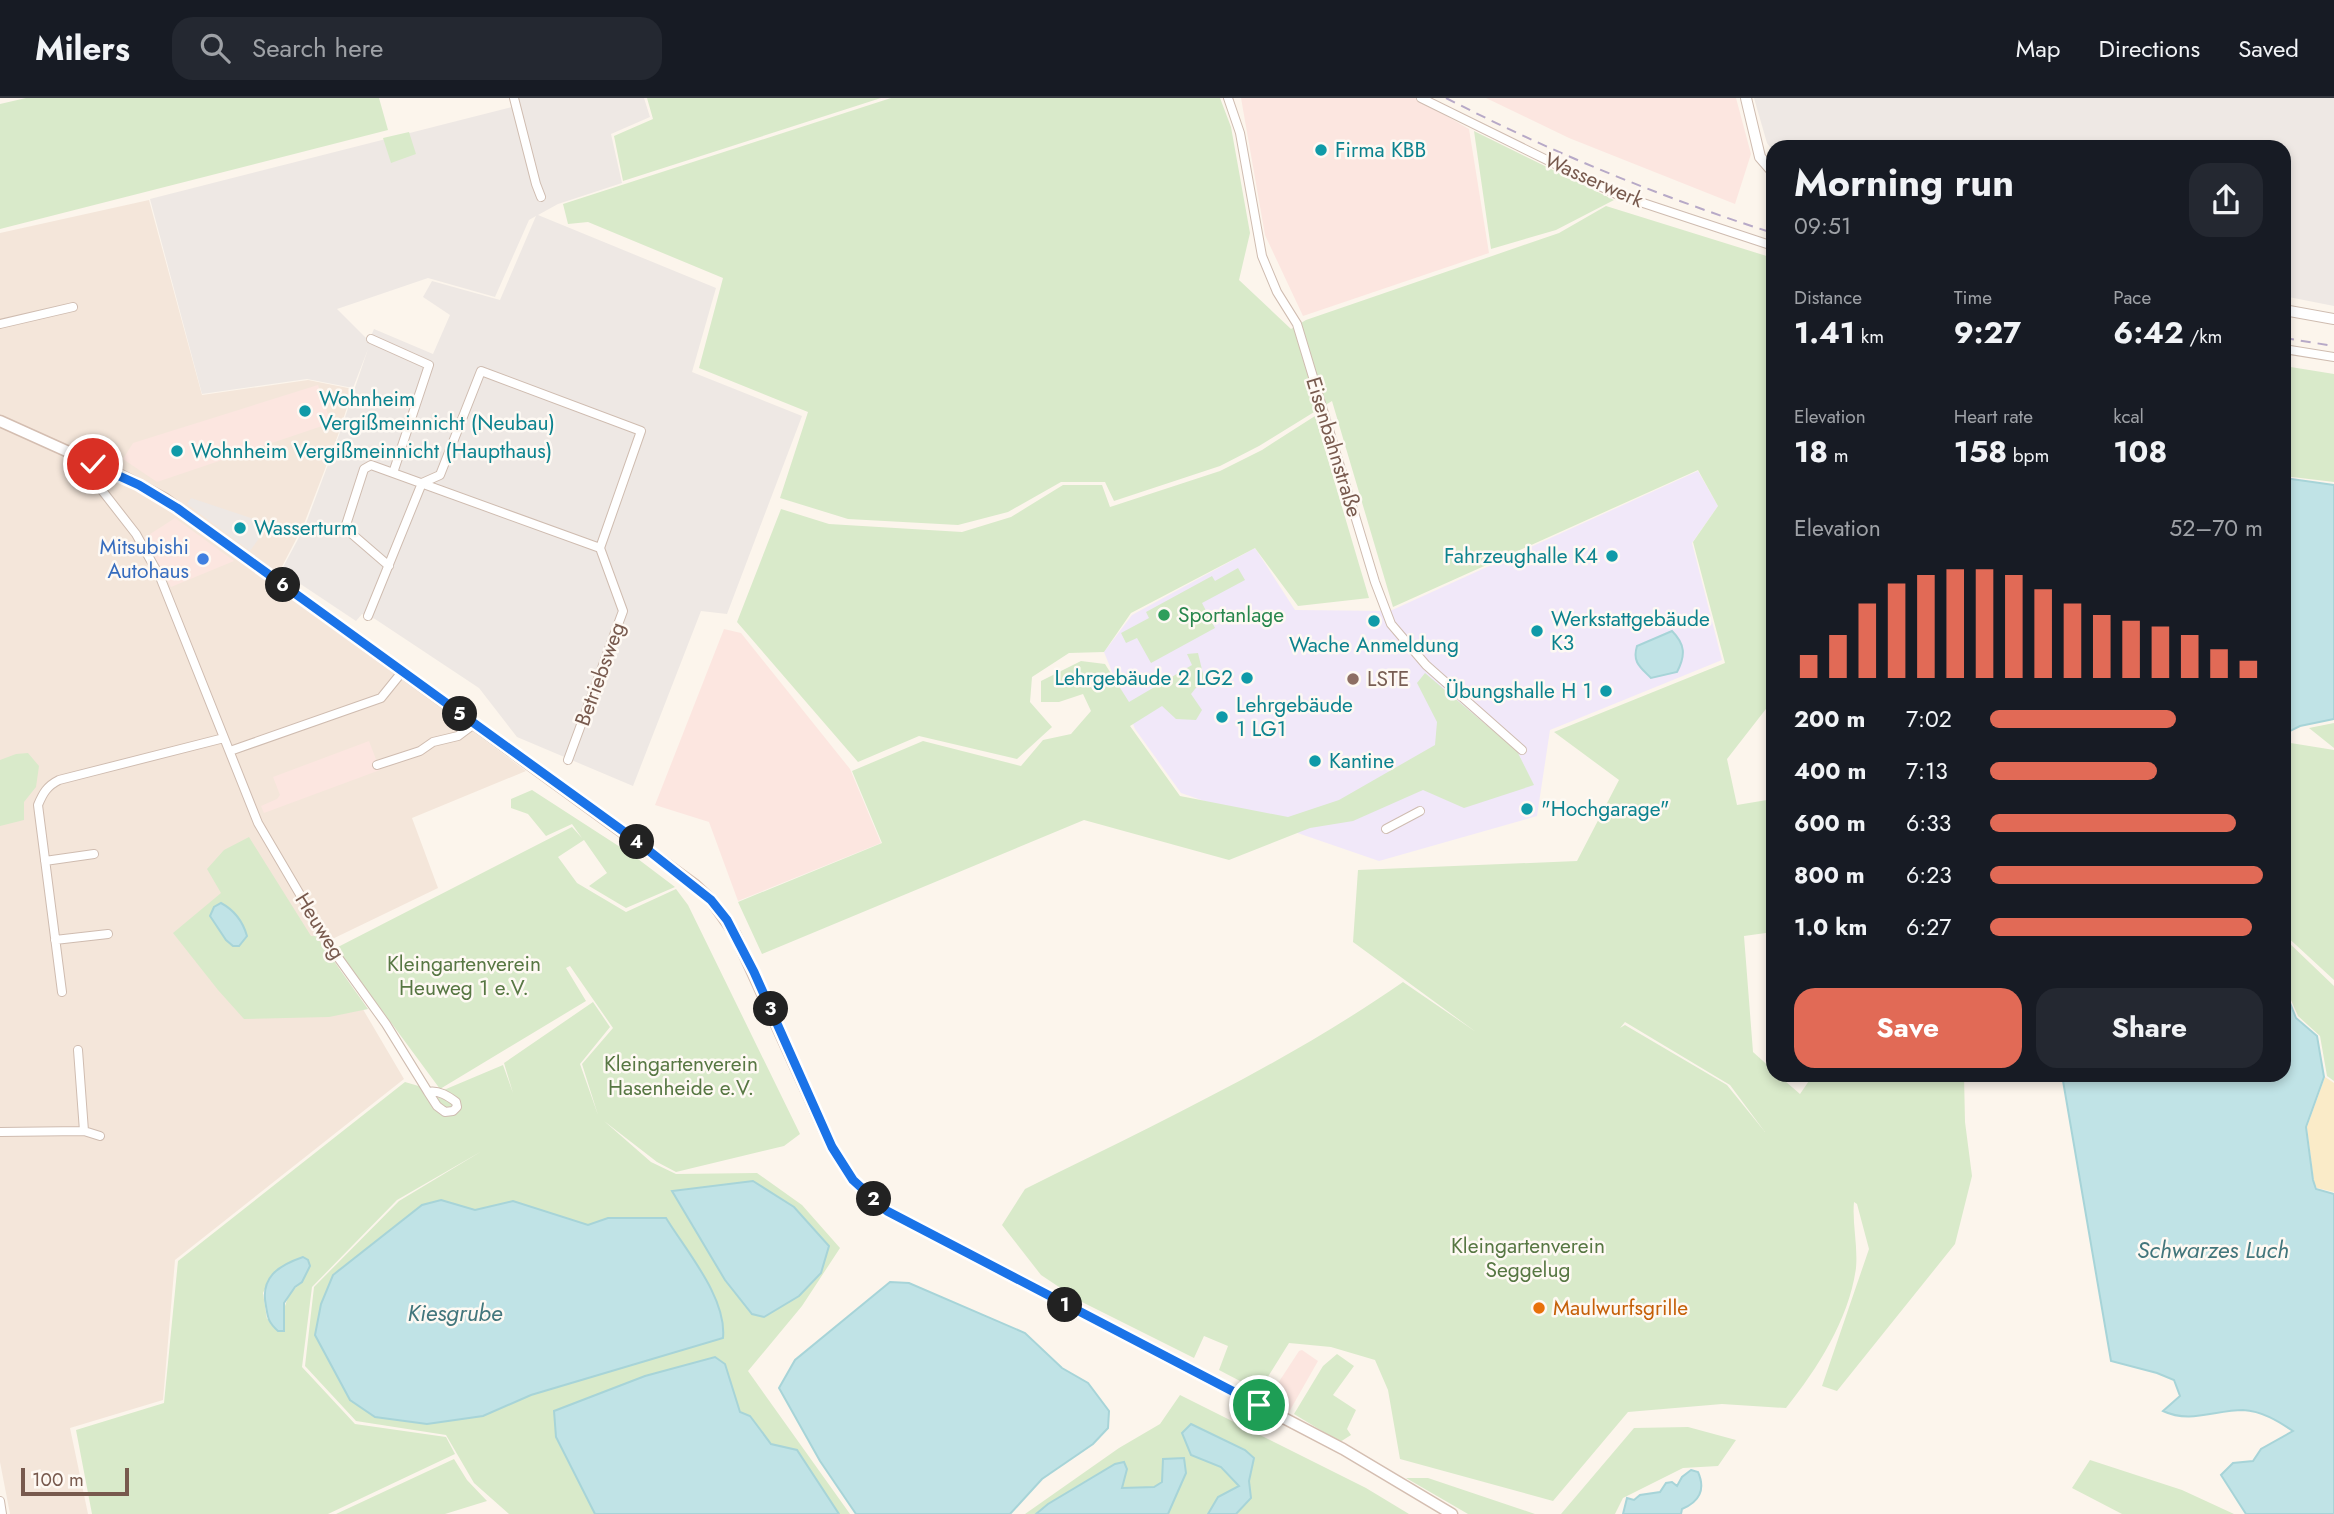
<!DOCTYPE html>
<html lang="en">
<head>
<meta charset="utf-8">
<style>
  :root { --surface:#171b24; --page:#242831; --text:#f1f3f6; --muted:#9ea1a6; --line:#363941; --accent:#e16a56 }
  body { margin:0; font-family:Jost,sans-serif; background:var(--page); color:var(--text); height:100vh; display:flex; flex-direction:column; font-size:26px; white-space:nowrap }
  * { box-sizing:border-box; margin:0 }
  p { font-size:23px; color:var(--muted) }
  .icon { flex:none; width:38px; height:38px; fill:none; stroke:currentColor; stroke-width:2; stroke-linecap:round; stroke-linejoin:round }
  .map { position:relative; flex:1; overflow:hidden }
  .side { position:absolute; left:1766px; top:42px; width:525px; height:942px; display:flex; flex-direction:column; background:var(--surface); border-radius:21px; box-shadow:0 4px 10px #0003 }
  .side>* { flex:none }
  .scale { position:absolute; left:21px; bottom:18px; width:108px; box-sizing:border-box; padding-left:7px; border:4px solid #785a4e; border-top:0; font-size:19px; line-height:24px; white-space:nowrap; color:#785a4e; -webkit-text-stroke:5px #fef9f3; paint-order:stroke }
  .pin { position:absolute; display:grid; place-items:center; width:60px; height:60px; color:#fff; margin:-30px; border:4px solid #fff; border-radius:50%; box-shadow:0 2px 7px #0007 }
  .km { position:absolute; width:35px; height:35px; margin:-18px; border-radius:50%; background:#222; color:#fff; font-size:19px; line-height:35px; text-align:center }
  .round { display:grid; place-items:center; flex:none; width:74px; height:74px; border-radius:21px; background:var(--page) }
  .headline { display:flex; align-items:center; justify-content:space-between; height:119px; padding:0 28px }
  h1 { font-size:38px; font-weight:700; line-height:52px }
  .figures { display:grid; grid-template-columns:repeat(3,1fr); gap:10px; height:119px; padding:7px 28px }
  .figures div { display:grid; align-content:center }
  .figures b { font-size:30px; font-weight:700 }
  .figures small { font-size:19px; font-weight:400 }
  .figures p { font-size:19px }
  .chart { height:196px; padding:14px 28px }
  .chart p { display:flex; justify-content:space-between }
  .chart svg { width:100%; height:126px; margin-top:7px; stroke:var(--accent); stroke-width:6 }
  .button { display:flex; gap:14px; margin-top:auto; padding:14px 28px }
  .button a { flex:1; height:80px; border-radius:21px; background:var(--accent); color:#fff; font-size:28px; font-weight:700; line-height:80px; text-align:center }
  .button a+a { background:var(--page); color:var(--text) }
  ul { padding:0 28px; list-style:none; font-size:23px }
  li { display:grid; grid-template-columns:112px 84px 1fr; align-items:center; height:52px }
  li i { height:18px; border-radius:9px; background:var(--accent) }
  header { display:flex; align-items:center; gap:42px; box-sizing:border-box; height:98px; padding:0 35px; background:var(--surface); border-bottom:2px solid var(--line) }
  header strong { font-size:33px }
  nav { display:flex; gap:38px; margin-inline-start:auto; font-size:24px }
  .search { width:490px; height:63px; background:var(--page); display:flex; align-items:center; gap:18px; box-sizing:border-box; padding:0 24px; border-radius:21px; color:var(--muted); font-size:26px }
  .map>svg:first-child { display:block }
  .residential { fill:#f4e6da }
  .commercial { fill:#fce6e0 }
  .industrial { fill:#eee8e4; fill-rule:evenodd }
  .education { fill:#f1e8f9 }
  .green { fill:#d9eaca; fill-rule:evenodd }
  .sand { fill:#faebc8 }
  .water { fill:#c0e3e6; stroke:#a7d4d8; stroke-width:2 }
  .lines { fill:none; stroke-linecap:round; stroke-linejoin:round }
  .minor-casing { stroke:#cfbcb0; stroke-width:10 }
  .tertiary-casing { stroke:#cfbcb0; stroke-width:12 }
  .secondary-casing { stroke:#d4beb1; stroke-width:13 }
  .minor { stroke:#fff; stroke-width:8 }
  .tertiary { stroke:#fff; stroke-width:10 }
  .secondary { stroke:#fff; stroke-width:10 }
  .rail { stroke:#b7a9c7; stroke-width:2; stroke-dasharray:10 7; stroke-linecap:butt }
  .route-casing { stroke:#fff; stroke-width:14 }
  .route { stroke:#1a73e8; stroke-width:9 }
  .culture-dot { fill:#0f9aa8; stroke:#fef9f3; stroke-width:2.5 }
  .shop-dot { fill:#3f7fe0; stroke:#fef9f3; stroke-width:2.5 }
  .leisure-dot { fill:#2e9e5b; stroke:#fef9f3; stroke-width:2.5 }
  .education-dot { fill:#8d6e63; stroke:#fef9f3; stroke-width:2.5 }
  .food-dot { fill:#e8710a; stroke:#fef9f3; stroke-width:2.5 }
  .labels { text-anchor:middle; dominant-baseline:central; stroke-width:5; stroke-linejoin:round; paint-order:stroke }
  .culture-label { font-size:21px; fill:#0d838f; stroke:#fef9f3; text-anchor:start }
  .street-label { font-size:21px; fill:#785a4e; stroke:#fef9f3 }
  .shop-label { font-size:21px; fill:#366cbe; stroke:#fef9f3; text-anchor:end }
  .leisure-label { font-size:21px; fill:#27864d; stroke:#fef9f3; text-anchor:start }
  .education-label { font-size:21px; fill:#785e54; stroke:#fef9f3; text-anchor:start }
  .park-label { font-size:21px; fill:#577743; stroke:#fef9f3 }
  .food-label { font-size:21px; fill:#c56008; stroke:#fef9f3; text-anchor:start }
  .water-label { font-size:23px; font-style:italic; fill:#42767c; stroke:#fef9f3 }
</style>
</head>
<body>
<header>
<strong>Milers</strong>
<div class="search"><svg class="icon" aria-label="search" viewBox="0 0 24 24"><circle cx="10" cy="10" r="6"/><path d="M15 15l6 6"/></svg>Search here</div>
<nav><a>Map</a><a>Directions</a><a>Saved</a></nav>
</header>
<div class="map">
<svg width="2334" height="1416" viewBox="0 0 2334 1416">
  <rect width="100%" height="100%" fill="#fcf5ec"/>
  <!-- residential -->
  <path class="residential" d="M149 102 202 297 308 282 353 291 338 337 304 426 272 488 349 541 526 673 412 720 438 790 324 845 404 981 175 1162 163 1302 70 1330 88 1416H10L0 1364V135Z"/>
  <!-- commercial -->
  <path class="commercial" d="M1241 0H1416L1469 31 1489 155 1303 218 1265 137Z
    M1486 0H1736L1751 56 1735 106 1569 40Z
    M318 287 331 325 157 384 123 361 133 345Z
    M175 420 234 463 171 489 144 440Z
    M724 531 741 535 850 671 881 745 738 803 709 724 655 707Z
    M369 643 380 672 264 715 261 708 277 701 280 697 273 679Z
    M1302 1252 1318 1263 1289 1314 1267 1302 1299 1253Z"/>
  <!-- industrial -->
  <path class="industrial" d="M519 0H644L650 19 611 36 622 85 558 106 538 117 716 190 692 274 802 318 727 516 701 513 633 688 517 639 479 590 375 521 362 516 356 523 281 473 305 428 339 337 368 251 353 290 307 281 202 296 150 101 520 7ZM536 118 500 202 432 183 423 199 450 217 433 256 374 231 369 243 337 211 428 180 495 199 529 122Z
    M1754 0H2334V208L2284 198V49H1773V53L1767 45Z
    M191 400 269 426 250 453 187 406Z"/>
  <!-- education -->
  <path class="education" d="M1698 373 1718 408 1692 445 1722 562 1550 632 1537 718 1379 763 1181 695 1135 631 1104 554 1132 517 1255 450 1295 512 1390 513Z"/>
  <!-- green -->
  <path class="green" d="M26 0H379L388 32 0 131V6Z
    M647 0H881L623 83 614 38 653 21Z
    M891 0H1220L1231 29 1250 135 1239 182 1291 231 1306 222 1559 135 1606 108 1773 160V599L1769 607 1727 661 1737 707 1773 701V834L1744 838 1753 954 1773 972V976L1778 977 1800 996 1813 977H1964L1965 1024 1972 1078 1955 1146 1837 1293 1822 1288 1869 1151 1857 1106 1854 1104C1852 1125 1858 1148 1856 1170 1849 1221 1818 1270 1786 1310L1722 1306 1628 1314 1553 1403 1400 1361 1388 1292 1375 1262 1331 1249 1289 1245 1259 1293 1219 1272 1228 1248 1204 1238 1194 1260 1080 1203 1041 1177 1002 1127 1025 1091C1154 1027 1285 966 1403 884L1476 934 1353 844 1358 772 1577 763 1619 682 1554 634 1725 565 1693 444 1718 408 1698 372 1393 509 1332 303 1259 348 1220 368 1114 403 1105 384H1061L1008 414 958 427 848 421 780 400 808 314 699 270 723 180 588 124 568 126 563 106ZM1625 924 1730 987 1765 1034 1727 987 1625 927 1620 930Z
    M1474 33 1614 102 1556 132 1491 151Z
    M409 34 416 56 391 65 383 40Z
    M2284 268 2334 276V384L2284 378Z
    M1315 318 1369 500 1298 508 1255 450 1131 515 1104 554 1069 555 1032 579 1030 604 1052 629 1017 661 919 638 858 664 737 524 781 411 829 426 962 434 1011 419 1063 387H1102L1110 409 1220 373 1262 352Z
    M1238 470 1245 482 1202 505 1215 530 1151 565 1137 540 1126 545 1121 535 1149 520 1146 514 1212 478 1215 483Z
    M1198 555 1204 580 1191 596 1202 612 1196 622 1176 621 1162 608 1130 628 1180 698 1288 719 1339 702 1435 647 1437 624 1417 585 1425 575 1517 653 1534 687 1464 710 1423 692 1353 723 1310 730 1229 762 1084 722 762 856 738 804 882 745 852 673 923 643 1021 668 1043 642 1071 636 1091 613 1083 596 1059 604H1041V583L1081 563 1105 566 1129 604 1192 567 1187 556Z
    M2334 625V650L2309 630Z
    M2284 644 2334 652V882L2284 836Z
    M28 655 39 668 36 689 24 704V722L0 728V662L16 656Z
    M532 692 634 758 675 789 626 810 589 788 607 775 584 742 558 759 577 785 626 814 676 791 688 807 800 1036 784 1048 676 1074 657 1064 604 1023 651 1064 676 1076 757 1075 802 1107 840 1150 802 1208 748 1273 850 1416H839L797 1352 771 1346 750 1318 740 1315 725 1266 715 1259 645 1278 554 1313 556 1339 595 1416H509L474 1385 446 1337 356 1323 305 1268 314 1189 399 1103 482 1053 397 1102 312 1189 302 1269 355 1326 446 1339 455 1356 328 1416H92L76 1332 164 1305 178 1163 405 984 439 994 503 967 513 995 504 965 593 904 610 929 580 966 598 1017 582 966 613 930 570 868 566 870 586 903 440 991 336 850 572 729 582 740 572 726 546 738 528 716 511 710V701ZM442 1102 475 1112 513 1103 588 1127 608 1120 531 1297 483 1318ZM294 1162 310 1168 302 1184 289 1196 283 1214 267 1221 263 1195 271 1178Z
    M249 739 311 838H316L368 911 329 919 244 921 218 892 173 835 221 795 207 771 224 752Z
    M2284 840 2334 888V983L2327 978 2320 938 2298 918 2284 886Z
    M1337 1256 1354 1268 1333 1297 1356 1312 1347 1331 1351 1337 1340 1344 1294 1316 1323 1268Z
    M1180 1297 1366 1390 1409 1416H1236L1251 1400 1249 1383 1254 1360 1191 1357 1221 1369 1240 1388 1210 1412 1208 1416H1025L1119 1350 1160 1326Z
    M1688 1329 1736 1342 1718 1368 1683 1370 1623 1400 1615 1416H1561L1634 1330Z
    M454 1361 467 1382 487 1403 445 1416H336Z
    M2090 1362 2182 1392 2234 1416H2122L2072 1390Z
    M1406 1380H1428L1535 1416H1468Z"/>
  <!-- sand -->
  <path class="sand" d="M2325 979 2334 985V1094L2317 1090 2314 1084 2307 1029Z"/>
  <!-- water -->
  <path class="water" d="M2284 380 2334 387V621L2300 628 2284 636Z
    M1672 533C1685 546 1686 557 1677 574L1651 580C1640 569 1632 564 1637 548Z
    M221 805C234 812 243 824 247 838L239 848H233L226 842 210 818 214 809Z
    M2284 890 2296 920 2317 938 2324 979 2306 1029 2313 1082 2316 1091 2334 1096V1416H2246L2221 1377 2233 1365 2253 1363 2261 1351 2293 1333C2278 1323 2262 1313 2243 1312 2215 1312 2190 1326 2163 1313L2180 1298 2174 1282 2157 1275 2111 1263 2062 977 2284 976Z
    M753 1083 794 1109 829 1148 821 1175 799 1198 764 1219 752 1216 725 1182 672 1093Z
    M441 1102 475 1112 513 1103 588 1127 608 1120H666C687 1154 727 1200 723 1240L531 1297 483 1318 427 1326 375 1319 350 1302 315 1237 321 1206 333 1177 422 1107Z
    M303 1159 308 1162 310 1168 302 1184 295 1189 284 1205V1233H278C268 1224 268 1220 266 1208 260 1180 277 1168 303 1159Z
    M890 1184 909 1185 1025 1235 1062 1270 1088 1285 1109 1313 1108 1330 1093 1346 1042 1381 1010 1416H856L820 1363 779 1290 795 1262Z
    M715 1259 725 1266 740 1314 750 1318 771 1346 797 1352 839 1416H595L556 1339 554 1313 645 1278Z
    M1191 1326 1245 1352 1254 1360 1249 1383 1251 1400 1236 1416H1208L1218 1399 1239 1388 1221 1369 1191 1357 1182 1335Z
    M1184 1360 1186 1375 1168 1416H1036L1048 1406 1115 1366 1124 1364 1127 1371 1122 1390 1154 1389 1162 1384 1163 1361Z
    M1691 1372 1698 1374C1706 1392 1699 1404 1682 1411L1681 1416H1623L1627 1400 1634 1402 1640 1397 1660 1394 1666 1385 1672 1384 1677 1388 1682 1379Z"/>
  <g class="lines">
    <!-- minor casing -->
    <g class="minor-casing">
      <path id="minor" d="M514 0 536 86 541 99
        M1228 0 1240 35 1262 158 1277 194 1297 226 1375 484 1391 526 1426 567 1522 652
        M1421 0 1616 96 1773 148
        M0 226 73 209
        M371 241 429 267 393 375
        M2284 251 2334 259
        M76 359 136 436 160 479 258 725 332 851 386 926 428 994C439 992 448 998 456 1004L457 1009 453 1013 445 1014 437 1008 428 994
        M368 518 422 385 440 377 481 273 641 333 600 450 371 367 364 371 345 430 389 468
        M230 653 381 600 402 574
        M568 662 623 513 600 450
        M377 667 420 653 433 644 458 638 474 626
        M1386 731 1420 713
        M45 763 94 756
        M55 842 108 836
        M62 894 38 707C43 695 47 688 59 682L224 640
        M84 1033 100 1038
        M0 1034 84 1033 78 952
        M0 1403 2 1416"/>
    </g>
    <!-- tertiary casing -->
    <g class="tertiary-casing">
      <path id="tertiary" d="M1746 0 1760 59 1773 74
        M2284 212 2334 221"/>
    </g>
    <!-- secondary casing -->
    <g class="secondary-casing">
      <path id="secondary" d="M0 323 122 378 165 401 695 787 711 802 735 836 832 1049 853 1082 887 1113 1343 1351 1452 1416"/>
    </g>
    <!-- minor -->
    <use href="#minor" class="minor"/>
    <!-- tertiary -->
    <use href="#tertiary" class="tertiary"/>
    <!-- secondary -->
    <use href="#secondary" class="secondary"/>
    <!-- rail -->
    <path class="rail" d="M1446 0C1551 54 1660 99 1773 135
      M2284 240 2334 248"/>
  </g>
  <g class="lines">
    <!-- route casing -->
    <g class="route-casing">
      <path id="route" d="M93 366 139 387 177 410 634 741 711 802 727 822 754 874 832 1049 853 1082 887 1113 1259 1307"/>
    </g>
    <!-- route -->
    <use href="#route" class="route"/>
  </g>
  <!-- markers -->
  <g class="culture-dot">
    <circle cx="1321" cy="52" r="7"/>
    <circle cx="305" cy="313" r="7"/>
    <circle cx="177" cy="353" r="7"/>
    <circle cx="240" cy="430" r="7"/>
    <circle cx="1612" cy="458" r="7"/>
    <circle cx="1374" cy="523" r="7"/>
    <circle cx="1537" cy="533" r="7"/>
    <circle cx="1247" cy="580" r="7"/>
    <circle cx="1606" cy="593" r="7"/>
    <circle cx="1222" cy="619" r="7"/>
    <circle cx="1315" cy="663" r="7"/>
    <circle cx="1527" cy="711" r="7"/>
  </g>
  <circle class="shop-dot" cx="203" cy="461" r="7"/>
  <circle class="leisure-dot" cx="1164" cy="517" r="7"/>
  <circle class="education-dot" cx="1353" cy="581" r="7"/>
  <circle class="food-dot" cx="1539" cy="1210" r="7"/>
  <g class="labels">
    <!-- culture labels -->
    <g class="culture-label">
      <text x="1335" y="52">Firma KBB</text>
      <text x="319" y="301">Wohnheim<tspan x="319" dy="24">Vergißmeinnicht (Neubau)</tspan></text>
      <text x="191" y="353">Wohnheim Vergißmeinnicht (Haupthaus)</text>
      <text x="254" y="430">Wasserturm</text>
      <text x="1598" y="458" text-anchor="end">Fahrzeughalle K4</text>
      <text x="1551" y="521">Werkstattgebäude<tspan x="1551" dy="24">K3</tspan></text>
      <text x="1374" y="547" text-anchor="middle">Wache Anmeldung</text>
      <text x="1233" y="580" text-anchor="end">Lehrgebäude 2 LG2</text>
      <text x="1592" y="593" text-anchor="end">Übungshalle H 1</text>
      <text x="1236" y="607">Lehrgebäude<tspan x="1236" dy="24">1 LG1</tspan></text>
      <text x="1329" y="663">Kantine</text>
      <text x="1541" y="711">"Hochgarage"</text>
    </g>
    <!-- street labels -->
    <g class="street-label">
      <text transform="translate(1594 82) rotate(24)">Wasserwerk</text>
      <text transform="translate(1334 349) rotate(73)">Eisenbahnstraße</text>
      <text transform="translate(600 576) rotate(-70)">Betriebsweg</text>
      <text transform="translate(320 828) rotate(58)">Heuweg</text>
    </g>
    <!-- shop labels -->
    <g class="shop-label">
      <text x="189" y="449">Mitsubishi<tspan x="189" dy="24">Autohaus</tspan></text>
    </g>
    <!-- leisure labels -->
    <g class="leisure-label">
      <text x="1178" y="517">Sportanlage</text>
    </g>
    <!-- education labels -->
    <g class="education-label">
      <text x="1367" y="581">LSTE</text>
    </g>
    <!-- park labels -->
    <g class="park-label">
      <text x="464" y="866">Kleingartenverein<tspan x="464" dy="24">Heuweg 1 e.V.</tspan></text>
      <text x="681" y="966">Kleingartenverein<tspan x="681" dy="24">Hasenheide e.V.</tspan></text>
      <text x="1528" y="1148">Kleingartenverein<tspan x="1528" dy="24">Seggelug</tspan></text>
    </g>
    <!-- food labels -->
    <g class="food-label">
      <text x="1553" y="1210">Maulwurfsgrille</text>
    </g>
    <!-- water labels -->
    <g class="water-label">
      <text x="2213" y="1152">Schwarzes Luch</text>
      <text x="455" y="1215">Kiesgrube</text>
    </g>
  </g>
</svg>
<div class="scale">100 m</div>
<div class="pin" style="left:1259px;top:1307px;background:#1e9e55"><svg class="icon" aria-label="arrive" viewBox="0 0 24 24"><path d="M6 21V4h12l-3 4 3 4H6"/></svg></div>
<div class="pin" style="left:93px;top:366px;background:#d93025"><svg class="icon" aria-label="check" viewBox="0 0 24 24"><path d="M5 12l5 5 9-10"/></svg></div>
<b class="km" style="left:1065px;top:1207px">1</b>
<b class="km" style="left:874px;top:1101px">2</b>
<b class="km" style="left:771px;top:911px">3</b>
<b class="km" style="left:637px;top:744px">4</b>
<b class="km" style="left:460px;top:616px">5</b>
<b class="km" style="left:283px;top:487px">6</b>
<section class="side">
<div class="headline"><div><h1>Morning run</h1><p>09:51</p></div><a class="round"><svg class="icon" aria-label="share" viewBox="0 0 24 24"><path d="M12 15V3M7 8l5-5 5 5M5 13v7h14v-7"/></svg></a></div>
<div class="figures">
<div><p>Distance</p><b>1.41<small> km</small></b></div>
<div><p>Time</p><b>9:27</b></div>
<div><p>Pace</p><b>6:42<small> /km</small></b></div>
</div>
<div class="figures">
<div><p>Elevation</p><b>18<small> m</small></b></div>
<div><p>Heart rate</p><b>158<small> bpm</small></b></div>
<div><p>kcal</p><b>108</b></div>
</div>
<div class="chart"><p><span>Elevation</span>52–70 m</p>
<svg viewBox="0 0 160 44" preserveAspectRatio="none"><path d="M5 44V36M15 44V29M25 44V18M35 44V11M45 44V8M55 44V6M65 44V6M75 44V8M85 44V13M95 44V18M105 44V22M115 44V24M125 44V26M135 44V29M145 44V34M155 44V38"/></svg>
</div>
<ul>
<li><b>200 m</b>7:02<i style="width:68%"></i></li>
<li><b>400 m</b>7:13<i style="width:61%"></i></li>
<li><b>600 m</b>6:33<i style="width:90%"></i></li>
<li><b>800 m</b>6:23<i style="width:100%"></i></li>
<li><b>1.0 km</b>6:27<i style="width:96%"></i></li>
</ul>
<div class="button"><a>Save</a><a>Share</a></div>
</section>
</div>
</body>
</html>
